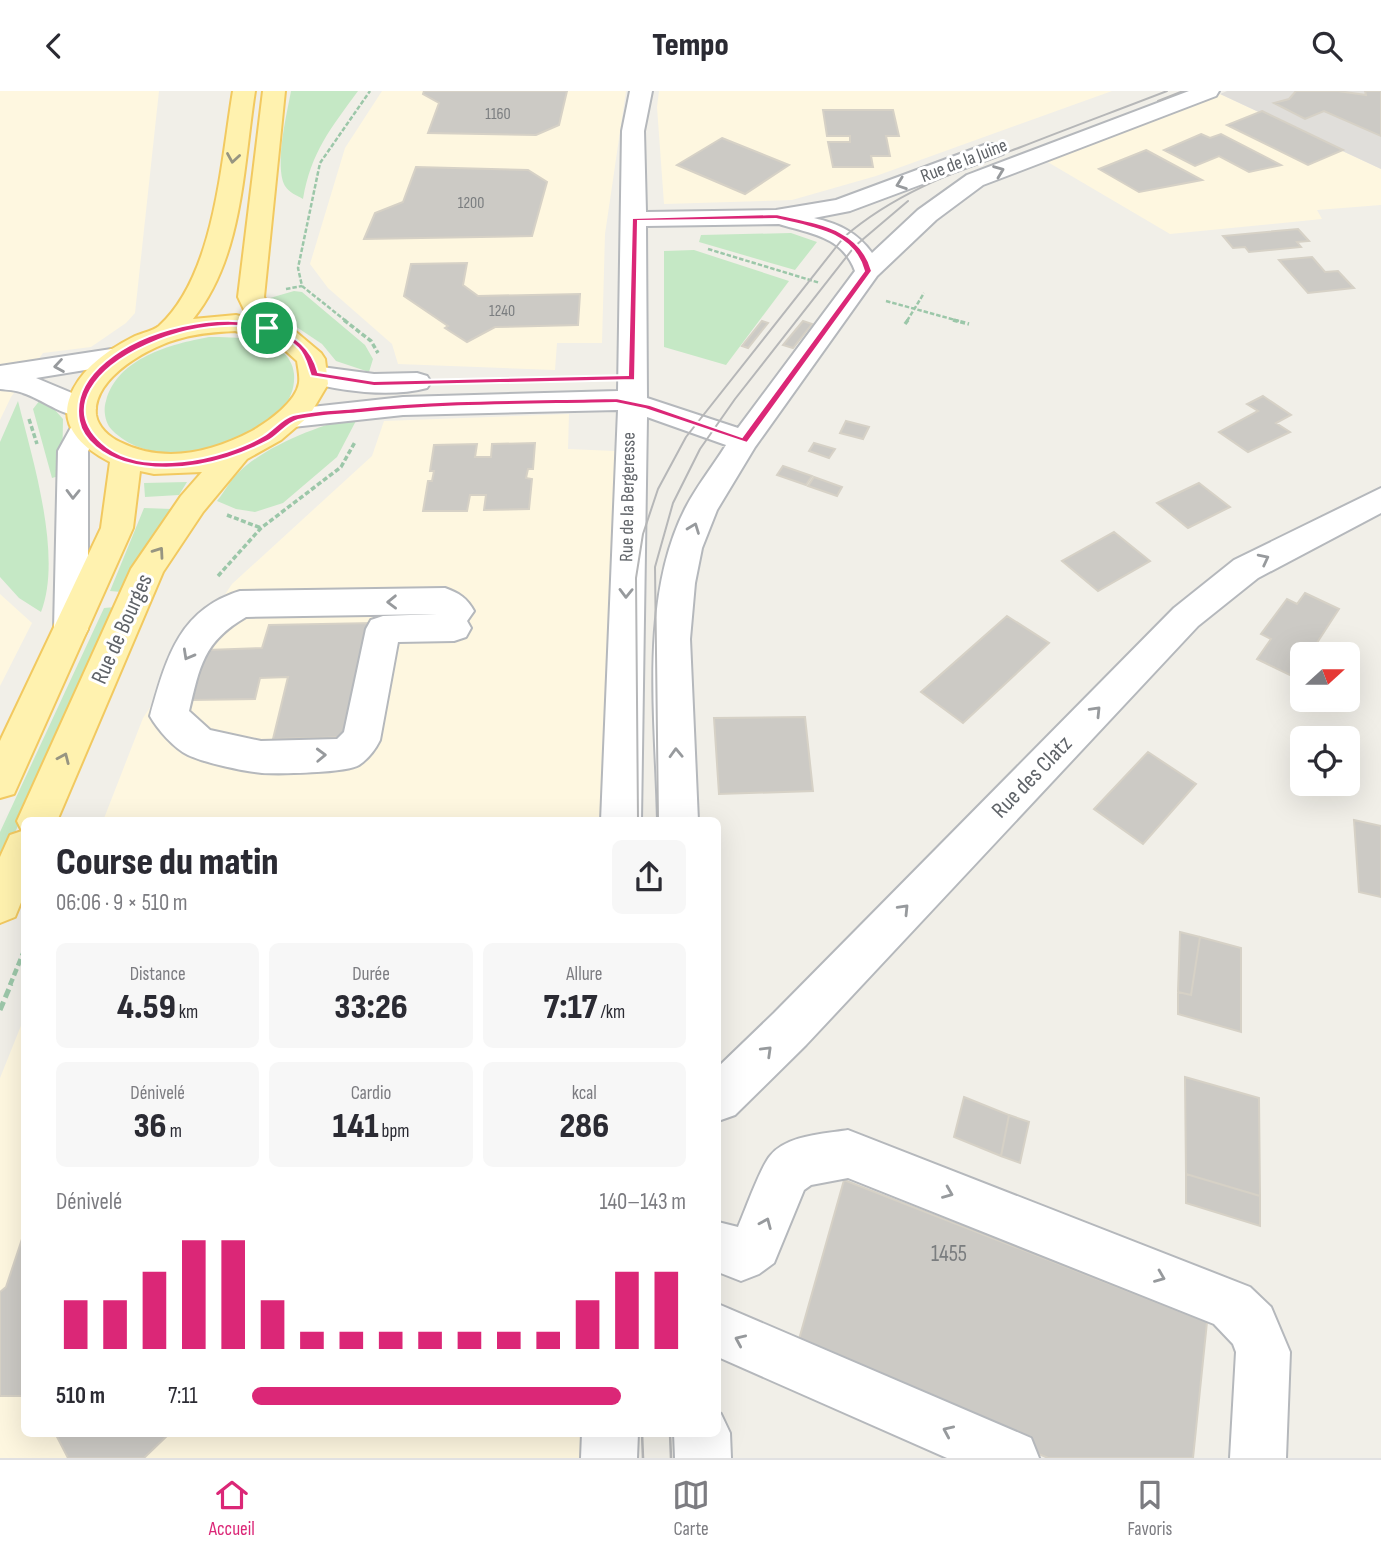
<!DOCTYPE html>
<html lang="fr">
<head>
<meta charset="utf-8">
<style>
  :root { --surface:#fff; --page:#f7f7f7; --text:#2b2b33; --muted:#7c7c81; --line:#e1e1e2; --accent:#db2777 }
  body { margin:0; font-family:"Sofia Sans Condensed",sans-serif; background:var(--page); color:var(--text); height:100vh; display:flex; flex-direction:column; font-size:26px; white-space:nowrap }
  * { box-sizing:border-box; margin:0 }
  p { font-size:23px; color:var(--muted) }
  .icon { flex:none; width:38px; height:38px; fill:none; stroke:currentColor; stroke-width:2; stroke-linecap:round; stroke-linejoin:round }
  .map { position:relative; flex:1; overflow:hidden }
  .sheet { position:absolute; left:21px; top:726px; width:700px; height:620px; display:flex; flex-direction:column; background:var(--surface); border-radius:10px; box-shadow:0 7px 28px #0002 }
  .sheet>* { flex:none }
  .needle { width:46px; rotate:69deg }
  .tools { position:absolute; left:1290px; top:551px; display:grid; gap:14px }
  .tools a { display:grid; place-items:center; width:70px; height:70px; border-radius:10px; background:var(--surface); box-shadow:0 7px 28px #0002; font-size:35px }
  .pin { position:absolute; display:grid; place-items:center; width:60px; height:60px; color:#fff; margin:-30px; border:4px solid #fff; border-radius:50%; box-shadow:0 2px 7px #0007 }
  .round { display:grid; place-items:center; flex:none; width:74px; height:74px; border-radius:10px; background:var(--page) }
  .head { display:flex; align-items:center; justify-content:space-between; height:119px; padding:0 35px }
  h1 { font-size:38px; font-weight:800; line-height:52px }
  .metrics { display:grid; grid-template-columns:repeat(3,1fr); gap:10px; height:119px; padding:7px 35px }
  .metrics div { display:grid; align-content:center; border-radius:10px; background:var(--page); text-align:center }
  .metrics b { font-size:35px; font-weight:800 }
  .metrics small { font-size:19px; font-weight:400 }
  .metrics p { font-size:19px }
  .chart { height:196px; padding:14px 35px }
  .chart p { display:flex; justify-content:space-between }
  .chart svg { width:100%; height:126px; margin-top:7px; stroke:var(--accent); stroke-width:6 }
  ul { padding:0 35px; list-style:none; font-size:23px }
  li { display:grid; grid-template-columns:112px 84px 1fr; align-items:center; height:52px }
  li i { height:18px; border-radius:9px; background:var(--accent) }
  header { display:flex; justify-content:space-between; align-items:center; height:91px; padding:0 35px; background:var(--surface); font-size:32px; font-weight:800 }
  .dock { display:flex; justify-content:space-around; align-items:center; height:98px; border-top:2px solid var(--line); background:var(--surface); font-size:19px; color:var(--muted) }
  .dock a { display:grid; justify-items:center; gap:4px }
  .dock .active { color:var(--accent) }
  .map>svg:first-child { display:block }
  .commercial { fill:#fef7e0 }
  .industrial { fill:#e0deda }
  .green { fill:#c5e8c5 }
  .building { fill:#cccac5; stroke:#d6d1c6; stroke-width:2 }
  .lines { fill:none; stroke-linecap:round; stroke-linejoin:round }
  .minor-casing { stroke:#b5b8bc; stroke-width:4 }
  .major-casing { stroke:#f2c960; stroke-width:4 }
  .path-far3 { stroke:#9cc7a9; stroke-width:2.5; stroke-dasharray:4.5 2; stroke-linecap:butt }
  .path-far2 { stroke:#9cc7a9; stroke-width:3.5; stroke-dasharray:5 2.5; stroke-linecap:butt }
  .path-far1 { stroke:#9cc7a9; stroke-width:4.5; stroke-dasharray:7 3.5; stroke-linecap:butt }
  .path { stroke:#9cc7a9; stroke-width:5; stroke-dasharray:9 4.5; stroke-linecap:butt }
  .minor { fill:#fff; fill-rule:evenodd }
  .major { fill:#fff2af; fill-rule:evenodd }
  .tram-far1 { stroke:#b6b7b8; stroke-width:2 }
  .tram { stroke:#b6b7b8; stroke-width:2.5 }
  .oneway { stroke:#979581 }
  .oneway2 { stroke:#979a9d }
  .route { fill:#db2777; stroke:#fff; stroke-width:2; fill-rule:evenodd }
  .labels { text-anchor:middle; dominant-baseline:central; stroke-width:6; stroke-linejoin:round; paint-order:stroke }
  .far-number-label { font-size:16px; fill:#7a7d7f }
  .far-street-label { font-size:19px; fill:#5f6368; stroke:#fff }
  .street-label { font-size:23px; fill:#5f6368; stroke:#fff }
  .near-number-label { font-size:23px; fill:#7a7d7f }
</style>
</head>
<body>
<header><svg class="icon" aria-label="back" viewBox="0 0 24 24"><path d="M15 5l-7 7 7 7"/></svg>Tempo<svg class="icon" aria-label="search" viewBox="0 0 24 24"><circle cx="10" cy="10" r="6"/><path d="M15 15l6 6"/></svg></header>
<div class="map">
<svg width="1381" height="1367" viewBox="0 0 1381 1367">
  <rect width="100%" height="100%" fill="#f1efe8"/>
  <!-- commercial -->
  <path class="commercial" d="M0 0H159L135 222 126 232 91 256 43 262 11 306 0 329Z
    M382 0H626L605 143 602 252H557L555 279 398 273 392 253 328 197 310 173 345 57Z
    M659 0H1112L876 85 792 109 664 113 657 16Z
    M1220 3 1381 78V114L1317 119 1322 128 1170 143 1046 70Z
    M569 323 568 358 615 360 604 730H103L143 627 232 493 372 365 384 330Z
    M0 503 32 532 0 595Z
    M24 927V1342H585V1367H0V987Z"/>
  <!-- industrial -->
  <path class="industrial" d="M1227 0H1381V78L1220 3Z"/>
  <!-- green -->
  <path class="green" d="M291 0H358C331 37 311 61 303 108 296 104 290 102 285 95 274 76 287 22 291 0Z
    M791 142 817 151 795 179 699 151 701 144Z
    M694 159 789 190 726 274 664 256V160Z
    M294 200 302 201 365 254 373 268 369 281 336 270 322 253 289 231 270 207Z
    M209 246C236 246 291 246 294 283 295 296 291 308 282 317 245 356 155 383 112 339 105 332 103 319 106 310 117 267 171 253 209 246Z
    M40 309 47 310 63 328 62 384 52 387 33 318Z
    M18 310C32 367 63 464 41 521L19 507 0 486V351Z
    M358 326 337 366 283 412 255 421 236 418 217 410C225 400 231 388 240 380 266 355 323 332 358 326Z
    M187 391 179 404 145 406 144 392Z
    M144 417 172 418 143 459 121 501 110 500Z
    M116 516 0 775V741L104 517Z"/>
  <!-- building -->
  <path class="building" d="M424 0H567L559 34 536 44 428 42 439 12 423 3Z
    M1296 0H1338L1366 4 1365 0H1381V45L1324 20 1305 28 1274 12 1289 8Z
    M823 19H893L899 45H886L890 65H871L873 76H833L828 51H850V45H827Z
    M1262 20 1343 59 1308 74 1227 34Z
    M1201 43 1210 47 1221 43 1281 74 1249 81 1219 65 1195 75 1164 59Z
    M722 47 789 74 745 103 677 74Z
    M1146 59 1202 89 1139 101 1099 78Z
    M416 76 528 79 547 91 532 145 364 148 375 122 403 111Z
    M1298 138 1309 150 1297 151 1301 156 1249 161 1245 156 1233 157 1223 145Z
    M1312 166 1325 181 1338 180 1354 197 1308 202 1279 169Z
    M467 172 463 194 478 205 580 203 578 234 495 236 467 251 445 237 448 235 404 205 411 173Z
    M762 230 768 232 748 257 742 255Z
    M803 230 812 233 793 257 783 254Z
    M1263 305 1291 324 1276 332 1290 341 1248 361 1219 341 1258 320 1247 313Z
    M846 330 869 336 863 348 840 342Z
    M535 352 533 378H528L526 387 532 388 529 418 484 419 486 404H470L467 420H423L428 390H432L434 380H430L434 354 477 353 475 366H491L492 353Z
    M814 352 835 358 829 367 809 360Z
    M783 375 812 385 806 394 777 384Z
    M814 386 842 396 837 405 808 395Z
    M1199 392 1230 416 1188 437 1157 412Z
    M1114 441 1150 470 1098 500 1062 470Z
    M1305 502 1339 518 1309 564H1302V574L1294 586 1257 568 1271 548 1261 543 1287 508 1297 513Z
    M1007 525 1049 552 963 632 921 601Z
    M374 532 353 646 273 648 288 586 260 587 255 608 192 609 207 559 262 557 269 534Z
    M805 626 813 700 719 703 714 627Z
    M1148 661 1196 693 1143 753 1094 718Z
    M1354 729 1381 735V806L1359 801Z
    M1180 841 1200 846 1191 904 1178 901Z
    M1200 846 1241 857V941L1178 923V901L1191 904Z
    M1185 986 1259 1007 1260 1105 1186 1083Z
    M964 1006 1009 1024 1001 1065 954 1046Z
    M1009 1024 1029 1031 1020 1072 1001 1065Z
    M1186 1083 1260 1105V1135L1186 1112Z
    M844 1089 1207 1231 1193 1367H1048L796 1259Z
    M24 1142V1305H0V1201L6 1196Z
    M55 1342H170L144 1367H68Z"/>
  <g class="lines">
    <!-- minor casing -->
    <g class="minor-casing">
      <path id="minor" d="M630 0H652L644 40 646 121 776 119 836 109 987 53H1003L1006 58 1003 63 850 120 814 127C839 133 857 141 872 162L918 119 967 84 1189 0H1219L1216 5 983 94 936 129 877 185 755 356 717 419 702 457 695 492 690 548 698 730H658C656 630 639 509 685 418 696 396 713 375 726 354L647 326 641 730H601L618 319 403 324 293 336 283 334 278 327 283 320 293 318 403 306 618 300 622 40ZM779 133C811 143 842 145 855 180L738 337 647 307 646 135Z
        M118 257 128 260 132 266 128 272 36 287 91 310 96 317 91 324C67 330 45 309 23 302 15 299 8 299 0 298V275Z
        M314 275 374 283 417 282 427 285 431 291 427 297C389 307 341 300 304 290L300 284 304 278Z
        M85 328 96 331 100 338 88 360V538L83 547 71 551 59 547 54 538 58 360 74 331Z
        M1381 397V422L1258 487 1198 535 806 954 735 1024 718 1030V976L774 922 1174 517 1234 469Z
        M445 497C459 502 467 507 474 520L467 530 471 537 466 546 454 550 398 551 380 649C375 659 368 668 359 674 346 682 279 683 262 682 243 680 205 672 188 664 174 657 158 639 150 625 166 569 178 519 240 500ZM437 523 383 525 371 529 366 538 344 641 337 648 261 650 210 639 189 620C200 575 203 551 246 526Z
        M848 1039 1250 1196 1271 1216 1290 1261 1286 1367H1230L1236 1261 1233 1253 1214 1233 848 1087 811 1094 804 1099 774 1172 759 1183 741 1190 718 1181V1131L738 1136C745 1120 760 1077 770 1065 786 1044 824 1043 848 1039Z
        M718 1213 1031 1347 1039 1367H947L718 1266Z
        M718 1321 721 1323 730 1342 731 1367H675L674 1342H718Z
        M582 1342H638L637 1367H581Z"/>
    </g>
    <!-- major casing -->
    <g class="major-casing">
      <path id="major" d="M233 0H255C243 77 243 166 193 228L236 224 248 227 238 206 263 0H285L264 206 280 236 296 241 321 262 325 268 328 293 309 325 281 349 247 368 203 421 163 481 57 730H24V804L15 826 0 832V766L10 744 22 740 17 730 131 478 181 405 202 381 154 383 140 380 133 437 14 703 0 707V650L101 437 110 371C86 359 58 337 70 306 80 278 109 258 135 245 142 242 153 240 159 235 215 184 221 71 233 0ZM235 240 277 252 297 270C298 277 300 285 299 292 296 311 268 331 252 340 210 362 164 373 120 351 109 346 98 336 96 324 92 286 152 254 182 247 199 242 217 241 235 240Z"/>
    </g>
    <!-- path-far3 -->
    <path class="path-far3" d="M708 158 820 192
      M286 198 302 195
      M886 210 959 230
      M346 230 302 195 298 177 320 72 370 0
      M907 230 924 202"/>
    <!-- path-far2 -->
    <path class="path-far2" d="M344 229 371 250 378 262
      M953 229 969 233
      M905 233 908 229
      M29 328 37 353
      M227 424 261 437
      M218 485 261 437 341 376 355 351"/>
    <!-- path-far1 -->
    <path class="path-far1" d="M10 894 24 860"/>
    <!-- path -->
    <path class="path" d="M0 919 11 893"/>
    <!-- minor -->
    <use href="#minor" class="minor"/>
    <!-- major -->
    <use href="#major" class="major"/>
    <!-- tram-far1 -->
    <path class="tram-far1" d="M1158 10 1183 0
      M638 730 636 487 643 443 658 398 686 346 844 146C896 101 957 80 1021 56 1069 37 1118 19 1167 0
      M658 730 655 476 673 412 700 358 735 308 855 155 908 110"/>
    <!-- tram -->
    <path class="tram" d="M642 1342 643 1367
      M670 1342 671 1367"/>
  </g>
  <!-- one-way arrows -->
  <defs><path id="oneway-chevron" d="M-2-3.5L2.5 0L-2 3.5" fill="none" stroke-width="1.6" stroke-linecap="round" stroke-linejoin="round" transform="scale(1.75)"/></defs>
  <g class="oneway">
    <use href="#oneway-chevron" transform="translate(233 67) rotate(99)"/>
    <use href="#oneway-chevron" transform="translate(159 461) rotate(-55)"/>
    <use href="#oneway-chevron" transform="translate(64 667) rotate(-66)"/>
  </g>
  <g class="oneway2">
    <use href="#oneway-chevron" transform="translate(999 80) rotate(-21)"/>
    <use href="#oneway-chevron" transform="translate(901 93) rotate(160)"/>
    <use href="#oneway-chevron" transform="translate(59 275) rotate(171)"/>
    <use href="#oneway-chevron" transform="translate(73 403) rotate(91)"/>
    <use href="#oneway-chevron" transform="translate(694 437) rotate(-69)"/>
    <use href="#oneway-chevron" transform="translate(1264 468) rotate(-27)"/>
    <use href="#oneway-chevron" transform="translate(626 502) rotate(91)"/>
    <use href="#oneway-chevron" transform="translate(392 511) rotate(179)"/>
    <use href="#oneway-chevron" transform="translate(188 564) rotate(119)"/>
    <use href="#oneway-chevron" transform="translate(1096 620) rotate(-46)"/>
    <use href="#oneway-chevron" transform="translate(676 662) rotate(-92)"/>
    <use href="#oneway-chevron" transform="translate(321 664) rotate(-2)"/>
    <use href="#oneway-chevron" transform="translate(904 818) rotate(-46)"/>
    <use href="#oneway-chevron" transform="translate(767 960) rotate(-44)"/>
    <use href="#oneway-chevron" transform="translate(948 1102) rotate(22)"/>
    <use href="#oneway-chevron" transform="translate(766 1132) rotate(-67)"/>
    <use href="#oneway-chevron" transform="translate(1160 1186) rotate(22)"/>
    <use href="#oneway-chevron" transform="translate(740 1249) rotate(-156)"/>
    <use href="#oneway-chevron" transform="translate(948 1340) rotate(-156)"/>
  </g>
  <!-- route -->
  <path class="route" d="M776 123C815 132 860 136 872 180L747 352 645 318 616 312C531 314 446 313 361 322 341 324 318 324 298 329 287 332 278 345 268 350 225 372 172 385 124 371 105 365 83 351 79 330 62 239 293 184 318 281L374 290 628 284 632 127ZM776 128C811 136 854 141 864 180L742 346 650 314 616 307C530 309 443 308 357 317 336 319 313 319 293 324 282 327 273 339 263 345 224 368 140 387 102 352 24 281 235 193 298 257 306 265 307 275 311 285L374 295 635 289 638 130Z"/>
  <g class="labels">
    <!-- far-number labels -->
    <g class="far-number-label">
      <text x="498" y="23">1160</text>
      <text x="471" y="112">1200</text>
      <text x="502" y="220">1240</text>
    </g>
    <!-- far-street labels -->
    <g class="far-street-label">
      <text transform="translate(964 70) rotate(-21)">Rue de la Juine</text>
      <text transform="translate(628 406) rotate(-89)">Rue de la Bergeresse</text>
    </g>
    <!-- street labels -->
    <g class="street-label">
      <text transform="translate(122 538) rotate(-66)">Rue de Bourges</text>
      <text transform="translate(1032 686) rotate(-46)">Rue des Clatz</text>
    </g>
    <!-- near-number labels -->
    <g class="near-number-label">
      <text x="949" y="1163">1455</text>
    </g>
  </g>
</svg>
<div class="tools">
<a><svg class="needle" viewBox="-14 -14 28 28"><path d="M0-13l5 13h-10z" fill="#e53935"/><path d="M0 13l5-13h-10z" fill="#7c7c81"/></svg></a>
<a><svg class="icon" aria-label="locate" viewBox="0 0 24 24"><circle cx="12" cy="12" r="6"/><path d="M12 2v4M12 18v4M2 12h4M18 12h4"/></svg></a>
</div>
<div class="pin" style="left:267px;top:237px;background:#1e9e55"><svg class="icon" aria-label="arrive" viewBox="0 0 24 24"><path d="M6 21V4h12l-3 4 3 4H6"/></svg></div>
<section class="sheet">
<div class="head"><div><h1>Course du matin</h1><p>06:06 · 9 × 510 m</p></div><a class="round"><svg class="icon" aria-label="share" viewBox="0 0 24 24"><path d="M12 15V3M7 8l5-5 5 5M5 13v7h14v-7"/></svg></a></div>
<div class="metrics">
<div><p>Distance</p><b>4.59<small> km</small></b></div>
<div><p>Durée</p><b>33:26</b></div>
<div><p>Allure</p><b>7:17<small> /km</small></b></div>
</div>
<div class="metrics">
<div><p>Dénivelé</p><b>36<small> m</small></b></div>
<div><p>Cardio</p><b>141<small> bpm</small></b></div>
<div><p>kcal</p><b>286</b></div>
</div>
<div class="chart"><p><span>Dénivelé</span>140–143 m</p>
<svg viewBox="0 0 160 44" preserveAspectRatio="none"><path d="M5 44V27M15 44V27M25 44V17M35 44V6M45 44V6M55 44V27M65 44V38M75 44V38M85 44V38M95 44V38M105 44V38M115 44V38M125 44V38M135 44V27M145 44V17M155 44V17"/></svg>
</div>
<ul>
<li><b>510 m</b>7:11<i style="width:85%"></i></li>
</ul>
</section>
</div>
<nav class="dock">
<a class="active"><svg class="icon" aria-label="home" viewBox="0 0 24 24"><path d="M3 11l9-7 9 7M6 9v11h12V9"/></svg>Accueil</a>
<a><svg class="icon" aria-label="map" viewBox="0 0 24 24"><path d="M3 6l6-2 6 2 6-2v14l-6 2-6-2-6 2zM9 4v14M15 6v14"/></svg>Carte</a>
<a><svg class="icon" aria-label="saved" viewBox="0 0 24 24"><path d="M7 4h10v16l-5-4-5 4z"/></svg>Favoris</a>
</nav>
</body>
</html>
